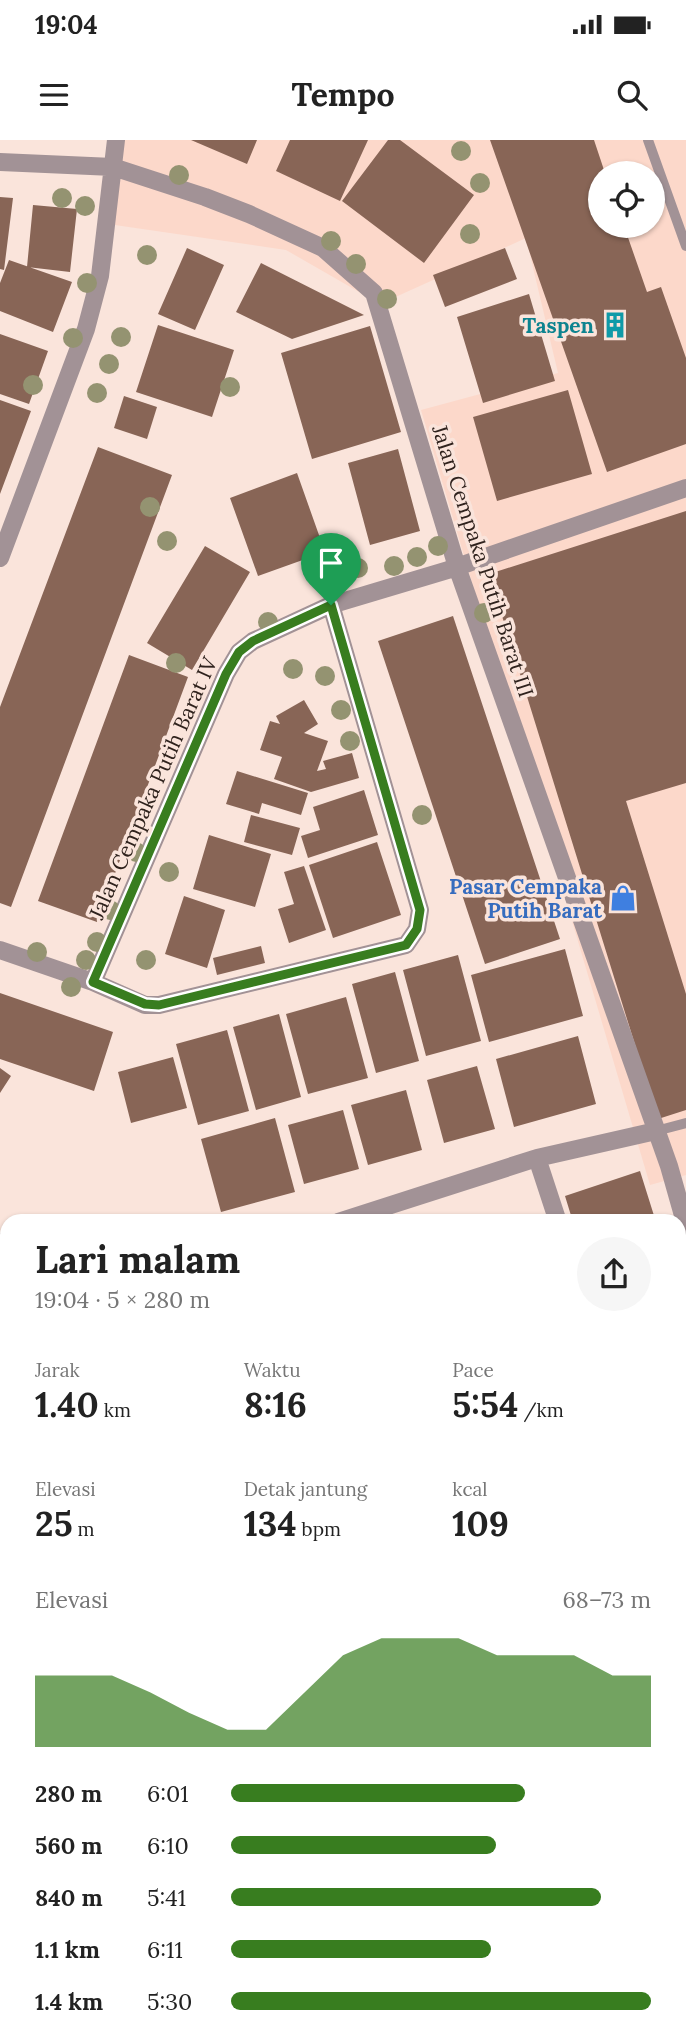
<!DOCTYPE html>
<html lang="id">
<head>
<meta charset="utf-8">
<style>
  :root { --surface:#fff; --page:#f6f6f6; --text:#222; --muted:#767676; --accent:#387d1f }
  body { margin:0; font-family:Lora,serif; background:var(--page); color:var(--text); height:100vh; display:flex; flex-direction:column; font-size:26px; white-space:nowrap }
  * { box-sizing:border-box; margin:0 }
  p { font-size:23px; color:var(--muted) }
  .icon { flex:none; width:38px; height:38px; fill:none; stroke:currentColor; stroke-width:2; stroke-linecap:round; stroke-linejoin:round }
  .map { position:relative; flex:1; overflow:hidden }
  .panel { position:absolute; left:0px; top:1074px; width:686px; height:830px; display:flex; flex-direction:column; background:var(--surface); border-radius:21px 21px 0 0; box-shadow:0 2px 5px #0004 }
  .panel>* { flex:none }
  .controls { position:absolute; left:588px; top:21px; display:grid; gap:14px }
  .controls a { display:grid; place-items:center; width:77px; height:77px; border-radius:50%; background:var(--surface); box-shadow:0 2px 5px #0004; font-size:35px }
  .pin { position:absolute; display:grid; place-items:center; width:60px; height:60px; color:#fff; margin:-72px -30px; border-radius:50% 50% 50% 0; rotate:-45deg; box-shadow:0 0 7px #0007 }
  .pin .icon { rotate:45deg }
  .round { display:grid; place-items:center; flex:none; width:74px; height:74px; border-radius:37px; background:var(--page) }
  .overview { display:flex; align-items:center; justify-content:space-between; height:119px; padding:0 35px }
  h1 { font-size:38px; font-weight:800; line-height:52px }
  .figures { display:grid; grid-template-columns:repeat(3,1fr); gap:10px; height:119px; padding:7px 35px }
  .figures div { display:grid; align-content:center }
  .figures b { font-size:35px; font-weight:800 }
  .figures small { font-size:19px; font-weight:400 }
  .figures p { font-size:19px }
  .chart { height:196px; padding:14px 35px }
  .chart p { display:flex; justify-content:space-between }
  .chart svg { width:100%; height:126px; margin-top:7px; fill:var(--accent); opacity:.7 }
  ul { padding:0 35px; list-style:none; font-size:23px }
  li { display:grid; grid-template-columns:112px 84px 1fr; align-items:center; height:52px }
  li i { height:18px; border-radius:9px; background:var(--accent) }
  .status { display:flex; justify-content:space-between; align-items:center; height:49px; padding:0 35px; background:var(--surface); direction:ltr }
  .status svg { height:19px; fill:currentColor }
  header { display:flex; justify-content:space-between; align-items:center; height:91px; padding:0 35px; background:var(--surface); font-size:32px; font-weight:800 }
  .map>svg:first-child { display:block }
  .built { fill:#fcd8ca; fill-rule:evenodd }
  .water { fill:#77a7a9 }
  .building { fill:#886556 }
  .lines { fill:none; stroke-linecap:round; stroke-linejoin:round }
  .service { stroke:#a29296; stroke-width:10 }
  .minor { stroke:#a29296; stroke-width:18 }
  .tertiary { stroke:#a29296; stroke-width:18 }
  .tree { fill:#949371 }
  .route-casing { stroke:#fff; stroke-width:14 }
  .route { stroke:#387d1f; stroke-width:9 }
  .labels { text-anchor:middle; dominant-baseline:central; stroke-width:7; stroke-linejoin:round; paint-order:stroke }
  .culture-label { font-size:21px; font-weight:bold; fill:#0d838f; stroke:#fae4db; text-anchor:end }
  .street-label { font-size:21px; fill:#2f221d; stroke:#fae4db }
  .shop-label { font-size:21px; font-weight:bold; fill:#366cbe; stroke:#fae4db; text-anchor:end }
</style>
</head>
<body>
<div class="status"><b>19:04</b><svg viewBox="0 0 49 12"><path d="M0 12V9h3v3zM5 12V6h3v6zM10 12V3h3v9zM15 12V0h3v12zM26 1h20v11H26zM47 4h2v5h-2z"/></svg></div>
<header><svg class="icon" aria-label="menu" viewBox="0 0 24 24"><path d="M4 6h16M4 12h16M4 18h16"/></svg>Tempo<svg class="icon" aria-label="search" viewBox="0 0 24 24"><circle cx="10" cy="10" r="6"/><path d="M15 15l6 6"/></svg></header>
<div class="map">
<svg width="686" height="1904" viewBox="0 0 686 1904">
  <rect width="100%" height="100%" fill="#fae4db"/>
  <!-- built -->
  <path class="built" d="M112 0H686V1035L650 1045 421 270 558 233 526 98 380 164 286 110 101 83ZM600 33H653V86H600Z
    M679 1616 686 1625V1904H232L230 1897H679Z"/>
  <!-- water -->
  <path class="water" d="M0 1149 7 1156V1218L0 1212Z
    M279 1897H335L340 1904H283Z"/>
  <!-- building -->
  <path class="building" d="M191 0H257L247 24Z
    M290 0H368L340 61 276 31Z
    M388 0H400L474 55 424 123 342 61Z
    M490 0H594L605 33H600V86H624L647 152 661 147 686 218V304L607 332Z
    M0 57 13 58 4 130 0 129Z
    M33 65 77 69 70 132 27 127Z
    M187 108 224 125 195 190 158 174Z
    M505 108 517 139 445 167 433 135Z
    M9 120 72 142 53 192 0 171V143Z
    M261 123 364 175 292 199 236 172Z
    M529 154 555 241 483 263 457 177Z
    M158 185 234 210 212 277 136 252Z
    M370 186 401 292 312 319 281 213Z
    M0 194 48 211 29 264 0 254Z
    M568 250 592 334 497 361 473 277Z
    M124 256 157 267 147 299 114 288Z
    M0 260 31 271 0 354Z
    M98 307 172 335 11 767 0 763V567Z
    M398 309 420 391 370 405 348 323Z
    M297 333 325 412 258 436 230 358Z
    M686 371V643L626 661 686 854V970L658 979 489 434Z
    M205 406 250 432 192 530 147 503Z
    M453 476 560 799 485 824 378 501Z
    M129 515 188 537 97 782 38 761Z
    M304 560 318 584 304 593 328 601 317 631 326 629 323 621 352 613 359 638 311 652 274 639 282 617 260 610 270 581 280 584 276 576Z
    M237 631 308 653 301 675 262 663 259 674 226 664Z
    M364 650 378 695 308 718 301 696 320 690 313 667Z
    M251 675 300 688 292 715 244 702Z
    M209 695 271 714 255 767 193 749Z
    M377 702 401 775 333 798 309 725Z
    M304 726 326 790 289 803 278 769 294 764 284 732Z
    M184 756 225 770 207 828 165 814Z
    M261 806 265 823 217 835 213 818Z
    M565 809 583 876 489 902 471 835Z
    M458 815 481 901 426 916 403 830Z
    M395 832 419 921 376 933 352 844Z
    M0 853 113 892 94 951 0 919Z
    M346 857 368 938 308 954 286 874Z
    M279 874 301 957 256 970 233 887Z
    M227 890 249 971 198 985 176 904Z
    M578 896 596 964 514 987 496 919Z
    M173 917 187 968 131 983 118 932Z
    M477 926 495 989 444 1003 427 940Z
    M0 928 11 936 0 953Z
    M406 950 422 1010 368 1025 351 965Z
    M343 970 359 1029 304 1044 288 985Z
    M275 978 295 1052 221 1072 201 999Z
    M640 1031 656 1082H573L565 1056Z
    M679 1157 686 1177 685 1434 679 1414Z
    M0 1421 7 1439V1458L0 1460Z
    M7 1465V1504L0 1507V1468Z
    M680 1508 686 1534 679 1536V1508Z
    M7 1511V1597L0 1600V1514Z
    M686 1613V1687L679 1689V1615Z
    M7 1641V1689L0 1671V1644Z
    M686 1697V1733L679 1735V1699Z
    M680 1737 686 1758V1784L679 1787Z
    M7 1767V1821L0 1823V1769Z
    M686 1795V1821H685L679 1797Z
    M7 1826V1897H72L74 1904H0V1829Z
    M679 1838 686 1856V1876L679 1878Z
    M86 1897H163L165 1904H88Z
    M504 1897H545L546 1900 534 1904H506Z
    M554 1897H586L588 1904H556Z"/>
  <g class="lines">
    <!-- service -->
    <path class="service" d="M648 0 686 106
      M656 991 686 983"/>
    <!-- minor -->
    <path class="minor" d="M0 22 113 27 205 57 249 74 323 108 374 153 457 427 669 1026 686 1086
      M0 418 86 189 100 136 116 0
      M0 810 93 842 145 865H159L406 805 417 789 420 770 331 465
      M93 842 226 534 239 512 253 501 331 465 448 430 686 348
      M537 1018 558 1082
      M338 1082 537 1018 656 991
      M679 1471 686 1494
      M679 1563 686 1561"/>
    <!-- tertiary -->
    <path class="tertiary" d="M0 1102 7 1109
      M0 1299 7 1310
      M221 1897 223 1904
      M417 1897 427 1904"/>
  </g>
  <!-- trees -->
  <g class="tree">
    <circle cx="461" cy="11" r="10"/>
    <circle cx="179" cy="35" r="10"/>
    <circle cx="480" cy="43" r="10"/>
    <circle cx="62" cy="58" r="10"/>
    <circle cx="85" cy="66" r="10"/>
    <circle cx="470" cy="94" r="10"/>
    <circle cx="331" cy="101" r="10"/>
    <circle cx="147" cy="115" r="10"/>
    <circle cx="356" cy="124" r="10"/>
    <circle cx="87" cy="143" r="10"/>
    <circle cx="387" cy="159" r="10"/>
    <circle cx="121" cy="197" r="10"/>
    <circle cx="73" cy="198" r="10"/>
    <circle cx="109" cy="224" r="10"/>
    <circle cx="33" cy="245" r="10"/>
    <circle cx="230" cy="247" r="10"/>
    <circle cx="97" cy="253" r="10"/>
    <circle cx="150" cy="367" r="10"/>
    <circle cx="167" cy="401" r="10"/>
    <circle cx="438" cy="406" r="10"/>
    <circle cx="417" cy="417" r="10"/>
    <circle cx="394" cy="426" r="10"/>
    <circle cx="358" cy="428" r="10"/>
    <circle cx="484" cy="473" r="10"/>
    <circle cx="268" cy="482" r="10"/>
    <circle cx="176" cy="523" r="10"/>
    <circle cx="293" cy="529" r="10"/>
    <circle cx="325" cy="536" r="10"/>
    <circle cx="341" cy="570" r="10"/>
    <circle cx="350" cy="601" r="10"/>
    <circle cx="422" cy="675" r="10"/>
    <circle cx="136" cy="712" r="10"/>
    <circle cx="169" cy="732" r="10"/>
    <circle cx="110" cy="770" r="10"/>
    <circle cx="97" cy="802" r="10"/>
    <circle cx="37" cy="812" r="10"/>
    <circle cx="86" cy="820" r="10"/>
    <circle cx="146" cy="820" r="10"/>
    <circle cx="71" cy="847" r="10"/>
  </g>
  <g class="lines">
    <!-- route casing -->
    <g class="route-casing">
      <path id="route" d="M331 465 420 770 417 789 406 805 159 865 145 864 93 842 226 534 239 512 253 501Z"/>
    </g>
    <!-- route -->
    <use href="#route" class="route"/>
  </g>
  <!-- icons -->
  <defs>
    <g id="building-bare" transform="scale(2.1)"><path d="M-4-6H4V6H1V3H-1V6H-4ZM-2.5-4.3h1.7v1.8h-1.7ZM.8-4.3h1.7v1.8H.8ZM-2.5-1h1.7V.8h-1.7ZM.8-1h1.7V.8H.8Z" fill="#0f9aa8" stroke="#fae4db" stroke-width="2.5" paint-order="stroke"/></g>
    <g id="shop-bare" transform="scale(2.1)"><path d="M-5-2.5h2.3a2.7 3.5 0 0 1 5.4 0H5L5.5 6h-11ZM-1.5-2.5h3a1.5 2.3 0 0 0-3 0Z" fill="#3f7fe0" stroke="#fae4db" stroke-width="2.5" paint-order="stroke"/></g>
  </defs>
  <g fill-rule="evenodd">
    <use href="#building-bare" x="615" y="185"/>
    <use href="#shop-bare" x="623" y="758"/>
  </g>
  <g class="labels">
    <!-- culture labels -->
    <g class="culture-label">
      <text x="594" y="185">Taspen</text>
    </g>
    <!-- street labels -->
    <g class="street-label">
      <text transform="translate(483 421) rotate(72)">Jalan Cempaka Putih Barat III</text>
      <text transform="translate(153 648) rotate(-66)">Jalan Cempaka Putih Barat IV</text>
    </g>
    <!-- shop labels -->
    <g class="shop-label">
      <text x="602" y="746">Pasar Cempaka<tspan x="602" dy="24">Putih Barat</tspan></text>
    </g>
  </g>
</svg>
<div class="controls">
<a><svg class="icon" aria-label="locate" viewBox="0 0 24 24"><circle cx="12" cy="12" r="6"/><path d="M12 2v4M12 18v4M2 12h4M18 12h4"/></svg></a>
</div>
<div class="pin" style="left:331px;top:465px;background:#1e9e55"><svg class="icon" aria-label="arrive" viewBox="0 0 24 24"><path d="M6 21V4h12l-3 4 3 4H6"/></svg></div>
<section class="panel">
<div class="overview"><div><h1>Lari malam</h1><p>19:04 · 5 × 280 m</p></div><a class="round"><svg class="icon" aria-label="share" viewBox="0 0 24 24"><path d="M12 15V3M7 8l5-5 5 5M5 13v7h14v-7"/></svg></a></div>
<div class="figures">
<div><p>Jarak</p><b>1.40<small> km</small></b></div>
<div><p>Waktu</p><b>8:16</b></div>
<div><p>Pace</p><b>5:54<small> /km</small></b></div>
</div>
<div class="figures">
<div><p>Elevasi</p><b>25<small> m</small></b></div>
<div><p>Detak jantung</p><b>134<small> bpm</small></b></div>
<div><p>kcal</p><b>109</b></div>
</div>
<div class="chart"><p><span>Elevasi</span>68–73 m</p>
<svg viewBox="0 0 160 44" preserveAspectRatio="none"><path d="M0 44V19L10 19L20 19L30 25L40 32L50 38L60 38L70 25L80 12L90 6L100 6L110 6L120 12L130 12L140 12L150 19L160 19V44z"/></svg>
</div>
<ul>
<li><b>280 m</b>6:01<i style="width:70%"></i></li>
<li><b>560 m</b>6:10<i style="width:63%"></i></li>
<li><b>840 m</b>5:41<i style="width:88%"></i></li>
<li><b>1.1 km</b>6:11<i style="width:62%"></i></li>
<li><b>1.4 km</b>5:30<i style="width:100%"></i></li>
</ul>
</section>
</div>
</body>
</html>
